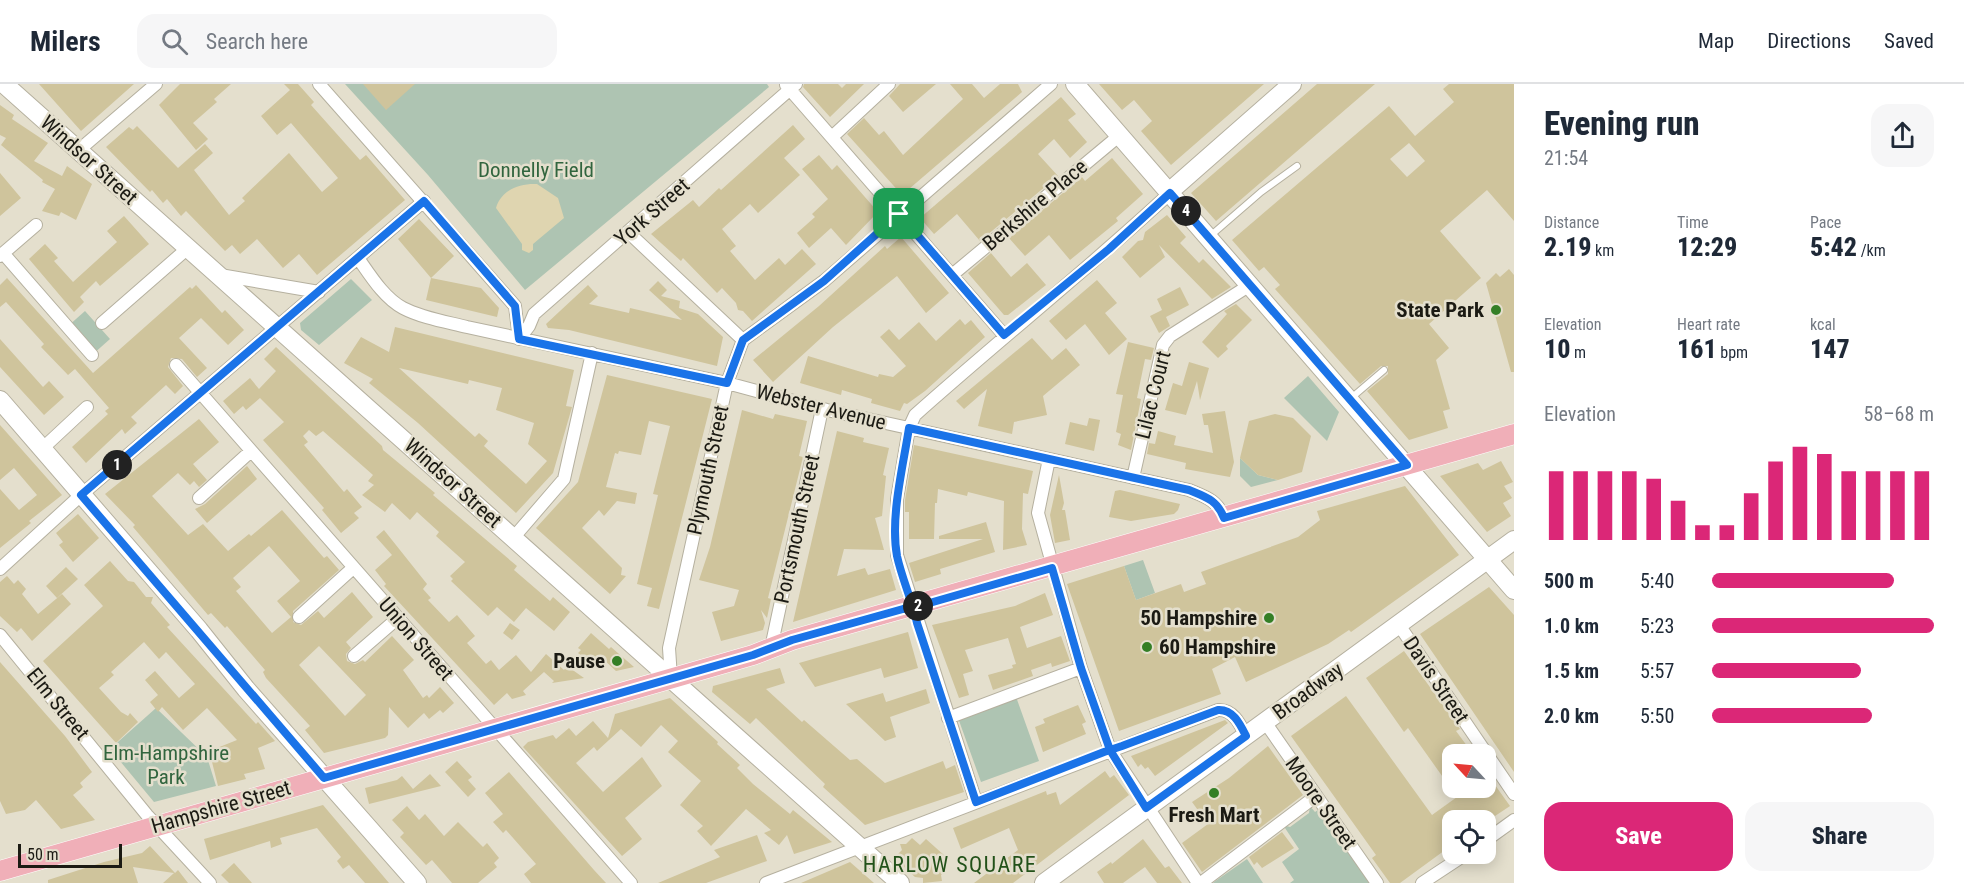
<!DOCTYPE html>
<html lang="en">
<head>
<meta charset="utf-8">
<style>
  :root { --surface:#fff; --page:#f6f6f7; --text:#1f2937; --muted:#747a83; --line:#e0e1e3; --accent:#db2777 }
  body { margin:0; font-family:"Roboto Condensed",sans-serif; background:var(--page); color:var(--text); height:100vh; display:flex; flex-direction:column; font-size:22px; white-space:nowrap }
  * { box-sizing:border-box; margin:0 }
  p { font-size:20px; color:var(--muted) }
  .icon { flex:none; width:33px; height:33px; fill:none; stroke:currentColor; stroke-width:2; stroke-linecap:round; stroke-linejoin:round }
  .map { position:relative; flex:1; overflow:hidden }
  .sheet { display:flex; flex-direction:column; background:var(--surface); width:450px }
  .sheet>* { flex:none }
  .needle { width:39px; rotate:296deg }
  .fabs { position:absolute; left:1442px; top:660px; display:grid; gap:12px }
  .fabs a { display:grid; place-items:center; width:54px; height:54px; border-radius:12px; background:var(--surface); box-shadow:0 3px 15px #0003; font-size:30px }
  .scale { position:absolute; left:18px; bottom:15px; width:104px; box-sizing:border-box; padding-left:6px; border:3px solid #1b1a13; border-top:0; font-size:16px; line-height:21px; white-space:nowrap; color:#1b1a13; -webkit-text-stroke:4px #e4dfcd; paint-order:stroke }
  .pin { position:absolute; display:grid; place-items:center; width:51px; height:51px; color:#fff; margin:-26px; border-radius:12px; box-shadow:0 3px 9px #0006 }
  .km { position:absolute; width:30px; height:30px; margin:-15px; border-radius:50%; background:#222; color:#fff; font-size:16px; line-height:30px; text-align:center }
  .round { display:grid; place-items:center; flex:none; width:63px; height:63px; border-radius:18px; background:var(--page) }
  .overview { display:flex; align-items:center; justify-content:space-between; height:102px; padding:0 30px }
  h1 { font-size:33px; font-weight:800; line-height:45px }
  .metrics { display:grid; grid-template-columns:repeat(3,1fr); gap:9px; height:102px; padding:6px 30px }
  .metrics div { display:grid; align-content:center }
  .metrics b { font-size:26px; font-weight:800 }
  .metrics small { font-size:16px; font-weight:400 }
  .metrics p { font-size:16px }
  .chart { height:168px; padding:12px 30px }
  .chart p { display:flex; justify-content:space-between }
  .chart svg { width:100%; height:108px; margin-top:6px; stroke:var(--accent); stroke-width:6 }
  .button { display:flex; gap:12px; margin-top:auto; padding:12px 30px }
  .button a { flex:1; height:69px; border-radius:18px; background:var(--accent); color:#fff; font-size:24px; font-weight:800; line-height:69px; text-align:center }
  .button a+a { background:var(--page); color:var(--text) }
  ul { padding:0 30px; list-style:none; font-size:20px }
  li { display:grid; grid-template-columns:96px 72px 1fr; align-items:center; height:45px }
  li i { height:15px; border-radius:8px; background:var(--accent) }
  header { display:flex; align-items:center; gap:36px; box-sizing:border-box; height:84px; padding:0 30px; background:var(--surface); border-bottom:2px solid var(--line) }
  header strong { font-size:28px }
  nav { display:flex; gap:33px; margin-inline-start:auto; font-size:21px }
  .search { width:420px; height:54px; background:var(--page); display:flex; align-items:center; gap:15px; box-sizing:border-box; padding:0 21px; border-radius:18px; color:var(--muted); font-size:22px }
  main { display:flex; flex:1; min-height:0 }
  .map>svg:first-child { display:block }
  .green { fill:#aec4b2 }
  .sand { fill:#dfd5b0 }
  .building { fill:#cfc49c; fill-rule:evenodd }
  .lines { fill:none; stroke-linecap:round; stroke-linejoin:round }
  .lane-casing { stroke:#b5b09f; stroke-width:8 }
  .street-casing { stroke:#b5b09f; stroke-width:14 }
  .secondary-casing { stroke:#b5b09f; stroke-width:20 }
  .primary-casing { stroke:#fff; stroke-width:21 }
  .lane { stroke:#fff; stroke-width:6 }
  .street { stroke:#fff; stroke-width:12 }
  .secondary { stroke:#fff; stroke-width:18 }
  .primary { stroke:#f0afb8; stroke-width:20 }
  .route-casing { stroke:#fff; stroke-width:12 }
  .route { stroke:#1a73e8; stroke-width:8 }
  .poi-dot { fill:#347f26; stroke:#e4dfcd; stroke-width:2 }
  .labels { text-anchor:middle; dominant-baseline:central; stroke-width:5; stroke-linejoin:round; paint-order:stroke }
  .street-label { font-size:21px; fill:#1b1a13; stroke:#e4dfcd }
  .park-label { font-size:21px; fill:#31653e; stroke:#e4dfcd }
  .poi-label { font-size:21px; font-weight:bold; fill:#1b1a13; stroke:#e4dfcd; text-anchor:end }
  .neighbourhood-label { font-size:22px; letter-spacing:1.5px; fill:#225119; stroke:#e4dfcd }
</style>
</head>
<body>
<header>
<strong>Milers</strong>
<div class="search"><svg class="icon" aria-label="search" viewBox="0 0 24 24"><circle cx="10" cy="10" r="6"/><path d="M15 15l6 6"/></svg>Search here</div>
<nav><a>Map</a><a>Directions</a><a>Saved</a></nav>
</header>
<main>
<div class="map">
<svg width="1514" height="799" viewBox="0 0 1514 799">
  <rect width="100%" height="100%" fill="#e4dfcd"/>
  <!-- green -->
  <path class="green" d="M345 0H767L769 3 525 206 428 91Z
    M351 195 372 216 319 261 301 246 300 239Z
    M85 227 110 255 92 271 67 243Z
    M1308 292 1339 328 1327 357 1284 314Z
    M1240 374 1258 391 1278 396 1251 403 1240 392Z
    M1143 476 1155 509 1136 516 1124 482Z
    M1015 610 1039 677 981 698 957 631Z
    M156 624 207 673 216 702 154 718 110 665Z
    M1310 722 1315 728 1318 726 1370 799H1290L1294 796 1282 778 1299 765 1283 741 1290 743 1309 729Z
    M1247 775 1263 799H1213L1214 798Z"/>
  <!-- sand -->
  <path class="sand" d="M537 100 558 114 564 134 533 160V166L529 169 522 166V160L496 124C501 106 520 99 537 100Z"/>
  <!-- building -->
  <path class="building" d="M39 0H134L81 47Z
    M180 0H231L214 15 217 18 193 39 208 55 196 66 159 21Z
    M284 0H298L314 18 311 21 360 76 366 71 405 116 317 191 299 170 283 184 257 155 240 170 232 161 225 167 186 127 181 132 167 115 163 119 152 106 150 108 106 63 129 43 133 46 137 42 178 84 205 60 213 69 194 86 229 131 245 117 242 114 289 69 322 108 338 94 291 39 277 51 261 32 290 6Z
    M363 0H415L386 26Z
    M804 0H838L842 4 846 0H864L830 33 803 3Z
    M900 0H936L903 28 889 12Z
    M950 0H972L984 14 1000 0H1018L1022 8 902 111 847 50 864 34 879 51 884 47 903 71 963 15Z
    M1099 0H1264L1171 81 1141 47 1152 37 1134 16 1122 26Z
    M1317 0H1375L1216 137 1191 109Z
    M1449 0H1514V137L1487 106 1440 147 1481 194 1429 240 1449 264 1436 276 1450 325 1443 327 1448 344 1409 356 1367 307 1388 290V282H1381L1360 300 1275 205 1280 201 1264 183 1259 187 1232 156 1389 22 1415 52 1454 18 1443 5ZM1409 59 1425 77 1407 93 1390 75Z
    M1061 13 1076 30 1068 36 1087 58 1070 74 1054 55 1038 70 1058 92 980 157 957 130 934 150 920 134Z
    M0 21 14 31 12 35 48 59 34 77 62 92 67 82 92 100 76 136 61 128 59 132 42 127 55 105 42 98 43 96 1 61 6 54 0 51Z
    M793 41 805 55 784 74 800 91 758 129 750 120 722 145 736 162 730 167 755 196 779 174 785 181 802 165 816 180 752 237 743 227 738 226 736 219 722 204 717 209 683 174 681 177 651 150 693 116 699 123 719 104 721 106Z
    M819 71 832 86 837 81 878 128 846 161 831 144 809 164 797 149 815 133 812 130 828 115 802 85Z
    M1112 74 1143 110 1116 134 1118 137 1070 176 1049 151 1025 172 1009 154 1082 93 1085 97Z
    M0 89 21 114 0 132Z
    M1167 131 1186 153 1180 159 1199 179 1203 175 1231 203 1212 215 1159 161 1165 173 1140 194 1122 173 1138 157 1143 156 1145 148Z
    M124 132 149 160 100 202 96 197 80 213 84 218 74 228 29 175 45 160 58 174 54 177 73 198 117 158 107 147Z
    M419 135 454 172 431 194 481 204 499 224 497 233 426 216 431 194 398 155Z
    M901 153 949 209 926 229 897 192 833 243 773 298 753 276 819 222 885 162 887 165Z
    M991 169 1011 193 1027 179 1046 201 1008 231H1004L968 189Z
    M1509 185 1514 191V288H1511L1486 199 1496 189 1500 193Z
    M7 194 93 289 190 203 192 205 196 201 222 229 225 226 244 246 228 261 201 234 179 254 207 284 197 293 182 275 171 274 168 283 183 302 175 310 166 301 131 333 137 339 125 350 122 345 86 379 72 363 108 330 105 327 109 324 75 285 68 291 41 263 44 260 6 218 0 223V201Z
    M1097 196 1117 219 1105 229 1127 255 1109 271 1085 240 1066 256 1049 237Z
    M658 197 667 206 661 212 680 217 679 224 698 230 723 253 717 282 569 246 548 244 546 240 588 201 598 212 589 220 629 229 630 224 682 236 649 206Z
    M1180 203 1189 221 1166 233 1170 242 1159 249 1150 232 1162 226 1157 215Z
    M1236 220 1252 236 1226 262 1228 265 1218 274 1202 258 1227 230 1224 227Z
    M960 235 965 241 971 236 985 253 925 307 907 320 904 319 900 327 871 319 872 315 842 306 841 311 800 299 808 272 878 293 879 290 893 293 906 282 880 253 889 245 899 256 919 238 936 257Z
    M395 243 574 286 566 322 572 323 553 389 516 429 418 339 369 299 373 295 344 279 361 253 389 268ZM399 284 468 300 469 296 502 304 496 326 534 339 528 360 547 377 526 400 484 362 488 357 479 349 475 353Z
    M1032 254 1052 276 1066 264 1080 281 1043 312 1047 331 1014 338 1012 350 978 342 987 305 964 325 956 317Z
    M0 255 43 303 49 297 64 313 44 331 0 283Z
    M1128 258 1154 264 1151 276 1145 275 1137 314 1141 315 1131 366 1118 361 1121 350 1116 348 1123 311 1116 310Z
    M276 263 382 362 383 366 435 409 433 411 517 482 514 486 550 517 553 513 570 528 554 547 526 524 514 538 497 523 488 532 451 497 453 495 450 492 465 478 436 452 439 448 417 428 410 436 392 419 385 428 362 411 374 401 368 397 373 391 323 347 316 352 309 346 303 352 308 358 304 361 344 408 347 405 362 423 354 429 359 434 341 449 322 426 324 424 263 356 284 338 260 314 246 326 243 322 234 330 223 317 250 294 259 305 276 287 264 275Z
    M1189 278 1209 284 1200 316 1197 297 1186 331 1165 326 1173 299 1182 302Z
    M607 291 712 315 659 525 647 522 652 504 637 500 658 411 653 410 670 342 649 337 641 371 619 367 618 370 615 369 606 403 637 409 635 420 617 417 604 432 599 426 582 444 622 484 621 491 626 492 610 510 536 444 578 398Z
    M742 326 773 335 775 330 807 337 799 372 803 373 768 514 771 515 767 534 761 526 765 539 763 546 721 557 712 528 734 522 739 506 699 496 710 463Z
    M1225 327 1234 378 1230 393 1185 385 1186 379 1147 370 1149 359 1155 360 1158 347 1176 352 1174 361 1213 369 1208 341H1204L1202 330Z
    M1275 330 1293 334 1311 352 1302 388 1278 396 1258 391 1240 374 1249 337Z
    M1089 334 1100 336 1094 367 1065 360 1070 338 1087 342Z
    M199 335 219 358 193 380 207 396 199 403 194 397 190 401 178 389 152 412 188 451 203 440 228 467 249 450 251 452 282 426 324 474 327 472 339 486 293 527V538L301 541 318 527 324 534 352 508 373 533 346 558 351 564 346 570 347 577 355 580 363 576 365 578 392 552 414 576 403 586 423 614 427 611 429 614 440 603 454 619 443 629 440 626 429 635 424 629 408 644 389 623 388 651 385 654 324 669 305 646 310 642 266 594 263 588 265 586 227 542 225 544 211 529 208 531 133 443 135 441 105 410ZM269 462 300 497 277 517 291 533 272 549 236 507 241 503 233 494ZM319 562 366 611 345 632 299 581Z
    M0 341 62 411 29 437 31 439 0 464V405L19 426 37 411 14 384 0 396Z
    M837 347 864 354 863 358 889 364 883 391 886 392 882 432 875 434 884 466 844 465 837 492 865 484 868 491 890 485 896 506 793 538Z
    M914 361 1033 387 1028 410 1023 409 1022 445 1027 461 1003 466 1004 417 968 408 967 412 938 405 937 419H935L934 455H909V428H905V416Z
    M1501 377 1513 398 1504 402 1512 414 1503 419 1511 432 1487 448 1440 392 1478 379 1483 386Z
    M247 382 257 395 207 439 195 425 205 420Z
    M1059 391 1064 419 1062 426H1065L1070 456 1055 459 1050 431Z
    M1405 402 1459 471 1351 548 1349 546 1328 560 1246 598 1235 573 1212 585 1221 610 1119 647 1067 500 1124 482 1136 516 1181 500 1184 508 1206 500 1201 488 1298 453 1320 436 1317 427Z
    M1120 406 1180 420 1178 426 1174 430 1131 437 1109 433 1115 407Z
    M78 430 99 454 73 478 59 461 63 458 56 449Z
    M986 438 995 468 940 485 941 490 915 498 909 479 983 455H939V452Z
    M384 446 427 500 423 505 431 514 428 516 449 538 457 531 475 552 467 559 486 580 491 576 499 586 516 571 531 588 546 570 564 586 567 582 584 594 552 599 554 597 544 588 523 607 526 611 512 615 507 609 494 621 384 502 386 500 375 486 392 471 376 453Z
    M110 477 128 497 134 498 146 513H153L151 519 170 541 167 543 256 640 258 638 275 657 258 664 265 685 244 690 246 695 218 702 211 674 214 673 212 666 237 656 207 624 183 646 162 623 158 628 150 618 158 611 145 596 155 587 179 614 195 600 166 568 159 575 144 558 111 588 114 591 99 604 121 628 128 632 130 629 138 638 116 659 43 577 103 522 84 501Z
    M66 483 78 495 57 514 46 502Z
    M7 492 14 500 18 496 26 505 22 510 38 530 62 510 71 520 32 557 21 544 17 548 0 532V498Z
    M1489 503 1514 531V688L1420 550Z
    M1045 509 1053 531 1020 543 1027 564 1061 552 1070 577 1052 583 1051 579 1031 586 1033 592 993 606 988 591 1013 584 1012 581 1016 580 1008 554 965 566 973 587 963 590 969 611 959 614 932 541 1015 522Z
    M510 539 520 546 512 556 503 549Z
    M908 548 918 584 884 594 881 584 815 603 799 579Z
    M591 549 609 565 611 563 634 583 616 587 602 574 595 583 578 569 581 566 578 564Z
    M1404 567 1460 645 1456 647 1473 670H1452V704H1485V687L1510 722 1489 736H1452V761L1400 799H1390L1372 774 1376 771 1291 652 1346 612 1432 731 1457 713 1408 644 1404 648 1366 594Z
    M0 578 65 652 92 688 80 699 83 703 73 711 95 736 61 745 36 716 25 726 6 730 0 717Z
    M780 584 785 599 766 605 802 638 804 636 850 676 857 675 885 699 943 677 946 685 955 681 964 708 865 741 823 703 825 700 756 634 750 640 712 608 713 602Z
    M926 605 930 619 890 633 896 653 885 657 846 620 883 609 886 618Z
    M670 614 718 658 717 660 740 681 737 684 753 700 790 730 793 726 832 758 794 770 787 751 779 761 764 749 771 746 746 725 711 762 697 747 703 742 680 721 701 697 668 668 678 657 661 641 641 663 621 645 597 667 594 663 576 679 603 708 642 673 662 702 625 734 642 755 622 772 523 663 528 658 553 651 556 655 569 644 576 652 593 637 608 654 615 630Z
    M1078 621 1086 638 1082 640 1086 650 1043 668 1035 643 1045 639 1043 635Z
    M1225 636 1228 639 1155 692 1148 683 1145 685 1141 680 1138 683 1131 672Z
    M1268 662 1303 711 1202 788 1182 759 1208 740 1192 718 1229 694Z
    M457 677 472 693 468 696 476 705 468 713 445 688Z
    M1105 687 1110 694 1114 691 1129 711 1013 799H974L1018 766 1009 744 961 765 953 744 1046 707 1047 711 1056 708 1060 721Z
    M509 688 594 786 606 799H531L524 790 536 780 506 746 503 749 493 738 503 730 485 709Z
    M430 690 441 702 369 720 365 704 397 696 402 692 413 705Z
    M323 721 389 799H365L349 781 343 785 337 777 341 773 317 744 280 754 282 760 271 764 270 757 210 776 204 755Z
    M407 722 419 736 425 730 444 752 458 738 483 763 487 759 499 774 494 779 497 783 478 799H452L432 776 426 781 400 753 404 749 392 736Z
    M1282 748 1294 764 1262 784 1257 778 1254 781 1249 773Z
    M757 751 767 777 706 799H658L720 773 714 766Z
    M912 754 920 761 926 755 945 772 939 779 947 785 941 791 942 797 923 799V794L915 793 894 774 902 766 900 760H906Z
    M1143 755 1165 784 1169 782 1182 799H1157L1145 783 1123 799H1104L1097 788 1111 778 1112 780Z
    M150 762 175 789 178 786 188 799H163L174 789 133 783 138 799H48V796L104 778 142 769Z
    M850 778 874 799H801Z
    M234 779 252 799H229L221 791Z"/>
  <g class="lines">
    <!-- lane casing -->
    <g class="lane-casing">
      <path id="lane" d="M1209 153 1261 108 1297 82
        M1350 315 1384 286"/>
    </g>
    <!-- street casing -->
    <g class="street-casing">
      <path id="street" d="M319 0 515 222 519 255
        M786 1 1004 251
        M832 53 889 0
        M79 66 156 0
        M628 148 743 256
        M3 169 92 271
        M0 172 36 141
        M358 174C370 191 384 214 403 224 422 234 447 238 467 243L727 299 827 326 1189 406C1206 413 1217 416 1224 434
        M220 191 319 208
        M952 191 1120 51
        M102 239 188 164
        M519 255 529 242 534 230 796 0
        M176 281 631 799
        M43 364 87 323
        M1049 375 1038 429 1081 584 1110 666 1198 799
        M1133 394 1163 261 1170 252 1250 201
        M199 414 251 367
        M514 453 564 395 592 269
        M0 485 81 411 424 117
        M299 533 353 484
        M1399 541 1514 710
        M0 551 147 731 210 799
        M771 564 822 325
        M354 572 398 534
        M671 594 669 564 727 299 743 256 824 197 1051 0
        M948 634 1081 584
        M1265 638 1377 799
        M976 718 897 471V415L909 344 915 331C999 256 1087 186 1170 109
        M1485 757 1514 736
        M766 799 1218 626C1233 625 1240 640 1246 652
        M1201 799 1316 712
        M1422 799 1466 770"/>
    </g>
    <!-- secondary casing -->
    <g class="secondary-casing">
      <path id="secondary" d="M4 0 900 799
        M1075 0 1514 506
        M1169 108 1292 0
        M0 316 199 546 246 605 417 799
        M1044 799 1514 456"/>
    </g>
    <!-- primary casing -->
    <g class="primary-casing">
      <path id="primary" d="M0 787 753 571 792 556 1514 350"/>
    </g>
    <!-- lane -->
    <use href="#lane" class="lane"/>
    <!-- street -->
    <use href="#street" class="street"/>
    <!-- secondary -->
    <use href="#secondary" class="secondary"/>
    <!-- primary -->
    <use href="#primary" class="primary"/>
  </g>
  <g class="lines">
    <!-- route casing -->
    <g class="route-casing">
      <path id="route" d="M899 130 824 197 743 256 727 299 519 255 515 222 424 117 81 411 324 694 753 571 792 556 903 525 919 522 1052 484 1081 584 1110 666 1146 724 1246 652C1240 640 1233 625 1218 626L1122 662 1104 668 976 718 917 539C912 516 902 495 897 472 890 433 903 383 909 344L1189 406C1206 413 1217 416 1224 434L1407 381 1170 109 1109 165 1004 251 899 130"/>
    </g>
    <!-- route -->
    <use href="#route" class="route"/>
  </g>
  <!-- markers -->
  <g class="poi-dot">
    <circle cx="1496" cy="226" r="6"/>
    <circle cx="1269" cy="534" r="6"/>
    <circle cx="1147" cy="563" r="6"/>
    <circle cx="617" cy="577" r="6"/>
    <circle cx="1214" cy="709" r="6"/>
  </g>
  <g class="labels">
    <!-- street labels -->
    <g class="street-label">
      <text transform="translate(89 76) rotate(42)">Windsor Street</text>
      <text transform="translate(1035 121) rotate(-40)">Berkshire Place</text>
      <text transform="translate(652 128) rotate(-41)">York Street</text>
      <text transform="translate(1153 311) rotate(-76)">Lilac Court</text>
      <text transform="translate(821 323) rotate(14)">Webster Avenue</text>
      <text transform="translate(708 386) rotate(-78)">Plymouth Street</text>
      <text transform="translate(453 399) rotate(42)">Windsor Street</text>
      <text transform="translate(797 445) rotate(-78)">Portsmouth Street</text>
      <text transform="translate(416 555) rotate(49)">Union Street</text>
      <text transform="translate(1436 596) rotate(56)">Davis Street</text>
      <text transform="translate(1308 607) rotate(-36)">Broadway</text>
      <text transform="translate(58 620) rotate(51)">Elm Street</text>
      <text transform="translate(1321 719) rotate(55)">Moore Street</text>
      <text transform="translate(221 723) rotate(-16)">Hampshire Street</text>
    </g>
    <!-- park labels -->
    <g class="park-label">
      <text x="536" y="86">Donnelly Field</text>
      <text x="166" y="669">Elm-Hampshire<tspan x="166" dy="24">Park</tspan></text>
    </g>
    <!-- poi labels -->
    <g class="poi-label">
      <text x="1484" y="226">State Park</text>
      <text x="1257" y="534">50 Hampshire</text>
      <text x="1159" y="563" text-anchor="start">60 Hampshire</text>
      <text x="605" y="577">Pause</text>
      <text x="1214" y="731" text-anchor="middle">Fresh Mart</text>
    </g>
    <!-- neighbourhood labels -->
    <g class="neighbourhood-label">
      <text x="950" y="780">HARLOW SQUARE</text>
    </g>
  </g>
</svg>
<div class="fabs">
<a><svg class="needle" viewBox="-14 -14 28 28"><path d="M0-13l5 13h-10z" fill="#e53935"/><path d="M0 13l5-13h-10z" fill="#747a83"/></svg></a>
<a><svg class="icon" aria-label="locate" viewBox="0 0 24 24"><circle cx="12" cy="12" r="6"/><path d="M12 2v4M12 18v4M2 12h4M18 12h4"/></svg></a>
</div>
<div class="scale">50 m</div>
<div class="pin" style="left:899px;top:130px;background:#1e9e55"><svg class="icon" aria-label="arrive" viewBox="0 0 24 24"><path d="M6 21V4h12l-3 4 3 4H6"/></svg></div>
<b class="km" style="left:117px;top:381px">1</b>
<b class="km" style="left:918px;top:522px">2</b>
<b class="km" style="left:1186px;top:127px">4</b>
</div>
<section class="sheet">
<div class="overview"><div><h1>Evening run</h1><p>21:54</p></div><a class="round"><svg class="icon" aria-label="share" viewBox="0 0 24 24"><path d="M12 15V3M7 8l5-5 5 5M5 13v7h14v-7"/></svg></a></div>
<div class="metrics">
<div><p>Distance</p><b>2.19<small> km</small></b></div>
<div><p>Time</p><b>12:29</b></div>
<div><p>Pace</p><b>5:42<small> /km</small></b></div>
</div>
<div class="metrics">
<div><p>Elevation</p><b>10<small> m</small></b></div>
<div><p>Heart rate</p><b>161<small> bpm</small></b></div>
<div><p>kcal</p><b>147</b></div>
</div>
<div class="chart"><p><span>Elevation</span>58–68 m</p>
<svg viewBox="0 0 160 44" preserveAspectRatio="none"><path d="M5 44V16M15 44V16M25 44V16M35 44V16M45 44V19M55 44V28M65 44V38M75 44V38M85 44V25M95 44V12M105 44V6M115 44V9M125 44V16M135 44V16M145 44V16M155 44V16"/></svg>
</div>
<ul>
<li><b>500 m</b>5:40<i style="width:82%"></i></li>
<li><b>1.0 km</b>5:23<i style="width:100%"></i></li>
<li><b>1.5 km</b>5:57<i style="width:67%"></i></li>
<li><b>2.0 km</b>5:50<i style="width:72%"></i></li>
</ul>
<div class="button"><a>Save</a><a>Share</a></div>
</section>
</main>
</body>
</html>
